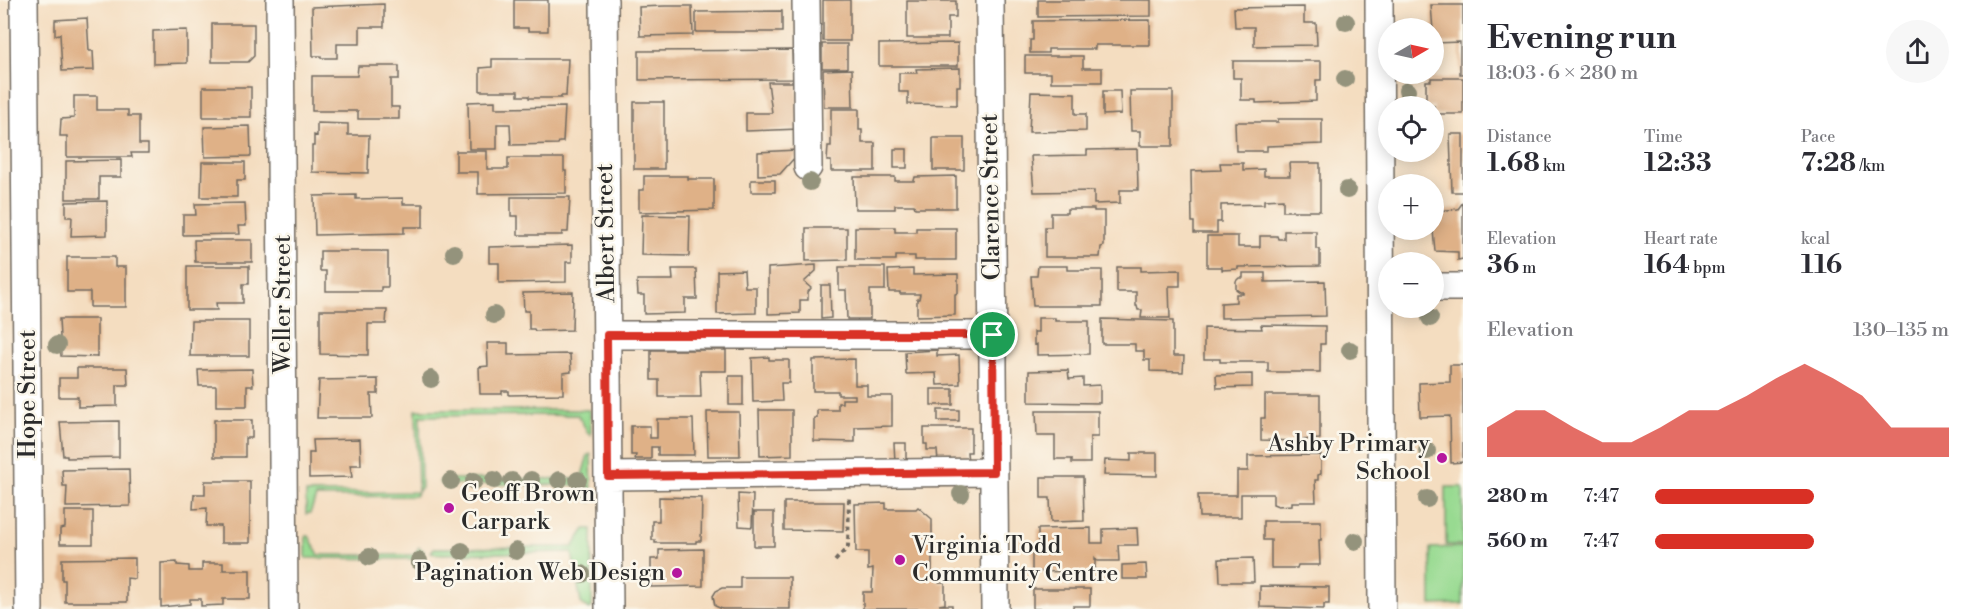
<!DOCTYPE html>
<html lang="en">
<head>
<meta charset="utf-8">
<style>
  :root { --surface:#fff; --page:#f7f7f7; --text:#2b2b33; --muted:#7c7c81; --accent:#d93025 }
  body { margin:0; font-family:"Libre Bodoni",serif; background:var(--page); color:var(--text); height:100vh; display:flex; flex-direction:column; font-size:22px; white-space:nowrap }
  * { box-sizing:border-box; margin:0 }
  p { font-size:20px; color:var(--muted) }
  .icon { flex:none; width:33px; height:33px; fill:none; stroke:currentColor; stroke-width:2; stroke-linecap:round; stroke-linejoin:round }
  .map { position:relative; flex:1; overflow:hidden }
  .side { display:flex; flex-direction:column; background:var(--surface); width:510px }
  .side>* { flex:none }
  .needle { width:39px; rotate:81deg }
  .fabs { position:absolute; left:1378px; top:18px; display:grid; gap:12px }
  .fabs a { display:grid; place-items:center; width:66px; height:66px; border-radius:50%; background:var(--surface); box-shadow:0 3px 15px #0003; font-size:30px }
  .pin { position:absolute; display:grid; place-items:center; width:51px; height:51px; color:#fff; margin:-26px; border:3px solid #fff; border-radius:50%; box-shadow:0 2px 6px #0007 }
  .round { display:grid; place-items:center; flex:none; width:63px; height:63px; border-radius:32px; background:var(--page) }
  .head { display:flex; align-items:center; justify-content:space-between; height:102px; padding:0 24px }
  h1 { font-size:33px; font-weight:700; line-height:45px }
  .figures { display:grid; grid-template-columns:repeat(3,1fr); gap:9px; height:102px; padding:6px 24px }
  .figures div { display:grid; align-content:center }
  .figures b { font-size:26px; font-weight:700 }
  .figures small { font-size:16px; font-weight:400 }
  .figures p { font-size:16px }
  .chart { height:168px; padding:12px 24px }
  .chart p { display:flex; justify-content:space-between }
  .chart svg { width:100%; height:108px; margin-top:6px; fill:var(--accent); opacity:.7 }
  ul { padding:0 24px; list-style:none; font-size:20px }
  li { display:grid; grid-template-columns:96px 72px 1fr; align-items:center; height:45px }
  li i { height:15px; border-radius:8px; background:var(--accent) }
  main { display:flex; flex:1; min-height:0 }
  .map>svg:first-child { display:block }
  .green { fill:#98da91; stroke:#62825e; stroke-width:1.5 }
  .building { fill:#dfb187 }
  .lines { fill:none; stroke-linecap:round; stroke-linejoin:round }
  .minor-casing { stroke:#71695f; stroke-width:30 }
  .path { stroke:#71695f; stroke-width:4; stroke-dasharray:4.5 4.5; stroke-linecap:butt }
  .minor { stroke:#fff; stroke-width:27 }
  .tree { fill:#94937c }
  .route-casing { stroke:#fff; stroke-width:12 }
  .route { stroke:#d93025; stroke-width:8 }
  .poi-dot { fill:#b5179e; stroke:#fbf7ec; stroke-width:2 }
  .labels { text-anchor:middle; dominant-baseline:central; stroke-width:5; stroke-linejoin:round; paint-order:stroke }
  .street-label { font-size:24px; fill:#2b2b2b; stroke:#fbf7ec }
  .poi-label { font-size:24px; fill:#2b2b2b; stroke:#fbf7ec; text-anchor:end }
</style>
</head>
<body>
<main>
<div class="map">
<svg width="1463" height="609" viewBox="0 0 1463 609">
  <rect width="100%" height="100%" fill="#fbf7ec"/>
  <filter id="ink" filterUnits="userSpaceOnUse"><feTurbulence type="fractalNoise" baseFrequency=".0167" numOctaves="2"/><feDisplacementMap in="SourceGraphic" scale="12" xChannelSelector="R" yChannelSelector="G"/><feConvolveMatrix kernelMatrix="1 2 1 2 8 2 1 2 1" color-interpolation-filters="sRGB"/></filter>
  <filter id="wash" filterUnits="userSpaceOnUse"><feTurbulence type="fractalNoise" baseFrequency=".008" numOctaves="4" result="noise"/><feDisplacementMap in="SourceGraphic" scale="24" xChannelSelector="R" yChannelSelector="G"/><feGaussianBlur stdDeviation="1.35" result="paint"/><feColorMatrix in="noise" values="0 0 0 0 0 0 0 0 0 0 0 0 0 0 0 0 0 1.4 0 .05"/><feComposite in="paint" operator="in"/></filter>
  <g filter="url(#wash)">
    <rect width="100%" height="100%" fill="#f4ddc0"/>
    <!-- green -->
    <path class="green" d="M416 410H590L591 435 588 433 578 415 420 416 421 488 415 496 316 497 310 513 306 514V493L418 492Z
      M591 454 592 502 588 501 581 485 442 484 439 482 442 479H581L588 455Z
      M1446 487H1463V545H1446Z
      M585 529H592V607L589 609 581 603 572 552 436 554 431 552 434 548 573 547Z
      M306 536H309L319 555H414L419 547 424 551 422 558 424 564 419 566 416 565 413 559 306 558Z
      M1463 547V604L1431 605V548Z"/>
    <g id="blocks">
      <!-- building -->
      <path class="building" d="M514 0H548V31H528V28H514Z
        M823 0H850V41H823Z
        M1038 0H1151V16L1038 17Z
        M907 1H956V17H948V38H907Z
        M384 4V27H360V44H337V58H321V56H313L312 7Z
        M1431 5H1463V74H1460V42L1434 43Z
        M665 6H692L693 35 640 36 639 7Z
        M1304 7V23H1316L1317 45 1254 46V27H1235L1234 8Z
        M782 11V32H696V12Z
        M87 18 89 51H93L94 70 62 71 60 34 55 35V20Z
        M1150 20V45H1095V49H1048V53H1030V40H1033V21Z
        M212 24H254V56L248 62H212Z
        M187 30V63L153 64V31Z
        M958 43V66H879V44Z
        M822 44H847V68H822Z
        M792 50 793 79 639 80V51Z
        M1025 56H1083V68H1102V82H1051V73H1025Z
        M492 59H568L566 96H561V98H529V96H518V91H480V68L492 67Z
        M1233 61H1321V80H1316V101L1256 103V100H1241V78H1233Z
        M358 66H399V79H391V107H399V119H358V111H312V76H357Z
        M960 68V86H957V105L908 104V92H899V73H917L916 69Z
        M852 69 853 107H824L823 70Z
        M1431 78H1463V114H1434V106H1426V81H1431Z
        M768 82H797L799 129 746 131V113H772Z
        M203 87H251V117H203Z
        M1103 91H1120L1121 114 1103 115Z
        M1130 91H1173V146H1140V131H1131Z
        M1031 92 1075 93V114H1086V131L1029 132Z
        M74 96H97V110H128V116H139V144H148V153H131L132 157H67V136H60L61 119 74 118Z
        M495 101V108L565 107 563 142H559L558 144 511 145 510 124H497V149H469L468 102Z
        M634 102H664V169H634Z
        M831 109H859V130H862V143H875V171H831V161H827L828 146H831Z
        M1278 119H1322V144L1267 146V151H1236L1235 122H1278Z
        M317 123 348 124V135H369L368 173 312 172V146H314V135L317 136Z
        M250 126 251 156 205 157 204 127Z
        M1450 134H1463V192H1452Z
        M933 138H964V170H933Z
        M894 149H907V168H894Z
        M1137 149 1138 190H1120V203L1094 204V191L1034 192 1031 156 1087 155V150Z
        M796 150V156L780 174 758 175V152Z
        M456 151H487V169H508V158H564V171H566V193L478 194V172H456Z
        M121 160V177H99V199H66V161Z
        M202 162H245V180H237V197H201Z
        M1220 163H1243V170L1264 169V176H1290L1289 163H1320V211H1283V199L1264 200V204L1221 205V222H1217V233H1194V222H1192L1191 171 1221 170Z
        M644 176H688V179H714V210L639 212V190H644Z
        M956 176V208H915L914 205H895V209H855L854 177H895V181H914L915 177Z
        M751 180H775V192H751Z
        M356 195V199L403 198V204H423V227H404V233L315 235 314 196Z
        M511 197H570L568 232H562V235H518V216H511Z
        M107 201V235L71 236 72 217H66V202Z
        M1463 202V259L1458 260V252L1435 251 1433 230 1435 211 1458 209Z
        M245 203 246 226H238L239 234 183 235V215H196L195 204Z
        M1067 209H1094V211H1104V246L1101 247 1100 257H1045V227H1051V213H1067Z
        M642 215 690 216 689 256 641 255Z
        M855 227H895V232H916V228H956V260H915V256H896V260H855Z
        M806 228H847V260L806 261Z
        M1284 231H1316V249H1320V266L1238 267V269L1222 270V267H1207V236H1238V247H1260V236H1277L1278 239H1284Z
        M194 240H252V262H195Z
        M572 245V262H566V282L499 283V263H489V247Z
        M320 251H381L382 252H388V287H381V291H326V271H320Z
        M67 257H115V267H126V307H90V292H67Z
        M816 265V271L804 282 811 288 808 292V300H800V313L768 314V268Z
        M187 266H249V284H243V303H216L217 310H187Z
        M1038 266H1067V270H1102V306H1033L1031 276H1037Z
        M839 267H885V290H870V319H847L846 290H839Z
        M1117 267H1141V271L1180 270V286H1169L1170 318H1141L1142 310H1138L1137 306H1136V292H1117Z
        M672 269H696L697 299H685V313L644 314V295H638L637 280H673Z
        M913 269V275L958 274V293L955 294V315L917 316V299H919L920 294H900V292H889L888 270Z
        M744 270 745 287H756V313L717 314V271Z
        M1243 273H1265V282L1325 281 1326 316 1221 318V303L1236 302V294H1243V292H1240L1236 289V281L1239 278H1243Z
        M821 285H830L831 318 821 319Z
        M573 292 572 330 535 331 534 329H529V311H524L523 293Z
        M320 310H387L386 324H368V355L320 354Z
        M1038 318H1055V321H1089V354L1037 355V344L1034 345V332H1038Z
        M59 319H97V357L61 356Z
        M1102 319 1173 321V356H1184L1183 372 1150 371V360H1144V351H1135V344H1102Z
        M191 321H249V356H190Z
        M1261 325 1325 326V344H1320V372H1268V362H1220V359H1204V328L1262 329Z
        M487 343H508V355L570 354 571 372 563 373V394L509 395V391H502V394H480L479 367 488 366Z
        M651 350H726V371H700L701 397H659V380H651Z
        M937 350V356L959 355 960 384 937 385 936 373 906 374 905 352Z
        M769 357V360H789V383H781L782 401 753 402 752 358Z
        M855 359V385H867V396H892V426L855 427V442L814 441V418H817V410H838V403H842V399H855V395H838V391H813V360Z
        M1450 365H1463V462L1451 463 1450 416 1420 417 1419 383 1450 382Z
        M77 368H127L128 385H117V406L78 407V397H59V378H77Z
        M252 369 253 386H247V406H216V386H199L198 370Z
        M1068 370 1069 379 1083 378V386L1100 385V403L1029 402V371Z
        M1252 374V387L1217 388 1216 375Z
        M729 376H743V405H729Z
        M378 379V394H371L372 418H317L319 380Z
        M931 389H953V405H931Z
        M1265 395H1320V439L1298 440 1297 441 1261 440V418H1265Z
        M759 410H792V455L760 456Z
        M938 410H959V421H938Z
        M1036 411H1098V437H1090V463H1072V459H1055V436H1037Z
        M707 412H739L740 456H708Z
        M657 419H693L694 455H658V447H651V459H635L636 455H631V426H650V438H657Z
        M214 420H252V438H245V457H214Z
        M119 421V457L67 458V456H63L60 422Z
        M924 428H971V452H967L968 462H938L937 450H927V444H924Z
        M360 439 361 465H350L352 477 309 478V453H314L313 440Z
        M894 443H906V461L895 462Z
        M1131 453H1157V476L1104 475 1105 460 1131 461Z
        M1321 455V474L1318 475V480H1315L1316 502H1292V505L1278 506 1273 504V494H1241V517H1199L1198 495H1237V471H1248V456Z
        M129 469 130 506 66 507 67 486H63L62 470Z
        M1041 477H1083L1084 521 1051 522 1050 498H1041Z
        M205 481H250V543H221V526H206L207 508 193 509 194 494H205Z
        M738 494 753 495 752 527 739 526Z
        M659 497 702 498 701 541H696V543H655V540H652V521H659Z
        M784 502H844L843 531 784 530Z
        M886 503V509H916L918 507 932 519V579H939V583H945V604L939 605H952V609H863V592H872L873 569 868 570V552H856L855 504Z
        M65 511H93V544H60V529L65 528Z
        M754 512H774V546H754Z
        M1263 521H1321V540H1319L1320 565H1298L1297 568H1271V540H1263Z
        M1091 528V543H1103V529L1137 528 1138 545H1118L1119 561H1097L1095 558V568H1092V571L1032 572V545H1038V529Z
        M703 549V586L651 587V559H659V550Z
        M135 558V579L127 578V602H65V580H62V559Z
        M1253 558 1254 582H1220L1219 559Z
        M177 562V565L189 566V571H202V563H223V570H250V599H223V605L201 606V599H190V604L161 607V563Z
        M1146 564 1147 579H1122V565Z
        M740 577H790V609H722L715 606 713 596 716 591 722 588H740Z
        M1260 586 1329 587V604H1324V609L1260 607Z
        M1033 589H1090V606H1073V609H1033Z"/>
    </g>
  </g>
  <g filter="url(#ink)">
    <use href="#blocks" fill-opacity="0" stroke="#71695f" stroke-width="1.5"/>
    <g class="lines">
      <!-- minor casing -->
      <g class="minor-casing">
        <path id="minor" d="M24 0 29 609
          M280 0 284 609
          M604 0 609 609
          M806 0 808 167
          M990 0 995 609
          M1379 0 1382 609
          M1434 287H1463
          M607 335H993
          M608 476 994 472"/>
      </g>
      <!-- path -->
      <path class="path" d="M835 561 848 547 849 497"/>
      <!-- minor -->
      <use href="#minor" class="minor"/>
    </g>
    <!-- trees -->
    <g class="tree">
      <circle cx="1346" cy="22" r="9"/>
      <circle cx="1345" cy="79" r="9"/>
      <circle cx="1407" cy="91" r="9"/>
      <circle cx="810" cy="182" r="9"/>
      <circle cx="1347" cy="190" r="9"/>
      <circle cx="454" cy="253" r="9"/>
      <circle cx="494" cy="315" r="9"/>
      <circle cx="1430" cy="318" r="9"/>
      <circle cx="57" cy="345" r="9"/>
      <circle cx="1350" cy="350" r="9"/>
      <circle cx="431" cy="379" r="9"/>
      <circle cx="1427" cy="451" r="9"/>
      <circle cx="494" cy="480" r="9"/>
      <circle cx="531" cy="480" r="9"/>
      <circle cx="559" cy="480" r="9"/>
      <circle cx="578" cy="480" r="9"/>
      <circle cx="451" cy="481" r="9"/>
      <circle cx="474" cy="481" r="9"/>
      <circle cx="512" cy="481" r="9"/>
      <circle cx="961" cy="494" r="9"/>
      <circle cx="1427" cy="499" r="9"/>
      <circle cx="1355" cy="541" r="9"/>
      <circle cx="462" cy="551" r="9"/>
      <circle cx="516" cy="551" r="9"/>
      <circle cx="369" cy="557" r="9"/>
      <circle cx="419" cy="561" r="9"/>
      <circle cx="582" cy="574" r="9"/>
    </g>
  </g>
  <g class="lines" filter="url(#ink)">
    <!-- route casing -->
    <g class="route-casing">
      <path id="route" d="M607 335H993L994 472 608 476Z"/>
    </g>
    <!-- route -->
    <use href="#route" class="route"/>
  </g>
  <!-- markers -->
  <g class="poi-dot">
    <circle cx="1442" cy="458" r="6"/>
    <circle cx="449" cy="508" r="6"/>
    <circle cx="900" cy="560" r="6"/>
    <circle cx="677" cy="573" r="6"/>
  </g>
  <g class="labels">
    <!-- street labels -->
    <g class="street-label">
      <text transform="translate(991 197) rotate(-91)">Clarence Street</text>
      <text transform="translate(606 233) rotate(-91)">Albert Street</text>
      <text transform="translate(283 304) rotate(-90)">Weller Street</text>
      <text transform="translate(28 394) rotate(-90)">Hope Street</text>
    </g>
    <!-- poi labels -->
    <g class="poi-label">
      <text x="1430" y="444">Ashby Primary<tspan x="1430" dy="28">School</tspan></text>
      <text x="461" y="494" text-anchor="start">Geoff Brown<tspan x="461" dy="28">Carpark</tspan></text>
      <text x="912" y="546" text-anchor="start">Virginia Todd<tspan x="912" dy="28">Community Centre</tspan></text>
      <text x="665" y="573">Pagination Web Design</text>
    </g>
  </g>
</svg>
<div class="fabs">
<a><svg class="needle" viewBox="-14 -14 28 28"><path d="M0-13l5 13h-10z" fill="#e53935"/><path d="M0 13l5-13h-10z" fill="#7c7c81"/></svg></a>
<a><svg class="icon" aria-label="locate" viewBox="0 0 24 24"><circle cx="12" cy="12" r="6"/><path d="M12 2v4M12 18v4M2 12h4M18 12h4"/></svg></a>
<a>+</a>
<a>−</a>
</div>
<div class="pin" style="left:993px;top:335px;background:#1e9e55"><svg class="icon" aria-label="arrive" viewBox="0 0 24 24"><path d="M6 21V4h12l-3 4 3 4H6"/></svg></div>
</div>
<section class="side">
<div class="head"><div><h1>Evening run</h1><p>18:03 · 6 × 280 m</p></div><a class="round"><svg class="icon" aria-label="share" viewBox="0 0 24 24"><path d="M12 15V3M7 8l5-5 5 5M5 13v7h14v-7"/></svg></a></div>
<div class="figures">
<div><p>Distance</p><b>1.68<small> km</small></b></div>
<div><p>Time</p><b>12:33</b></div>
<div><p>Pace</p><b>7:28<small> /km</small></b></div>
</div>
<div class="figures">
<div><p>Elevation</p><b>36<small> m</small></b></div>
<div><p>Heart rate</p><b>164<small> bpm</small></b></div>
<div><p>kcal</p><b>116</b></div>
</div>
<div class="chart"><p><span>Elevation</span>130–135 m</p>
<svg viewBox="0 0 160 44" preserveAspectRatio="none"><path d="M0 44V32L10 25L20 25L30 32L40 38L50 38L60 32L70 25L80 25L90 19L100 12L110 6L120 12L130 19L140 32L150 32L160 32V44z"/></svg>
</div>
<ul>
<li><b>280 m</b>7:47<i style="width:54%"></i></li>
<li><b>560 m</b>7:47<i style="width:54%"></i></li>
</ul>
</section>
</main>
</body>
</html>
